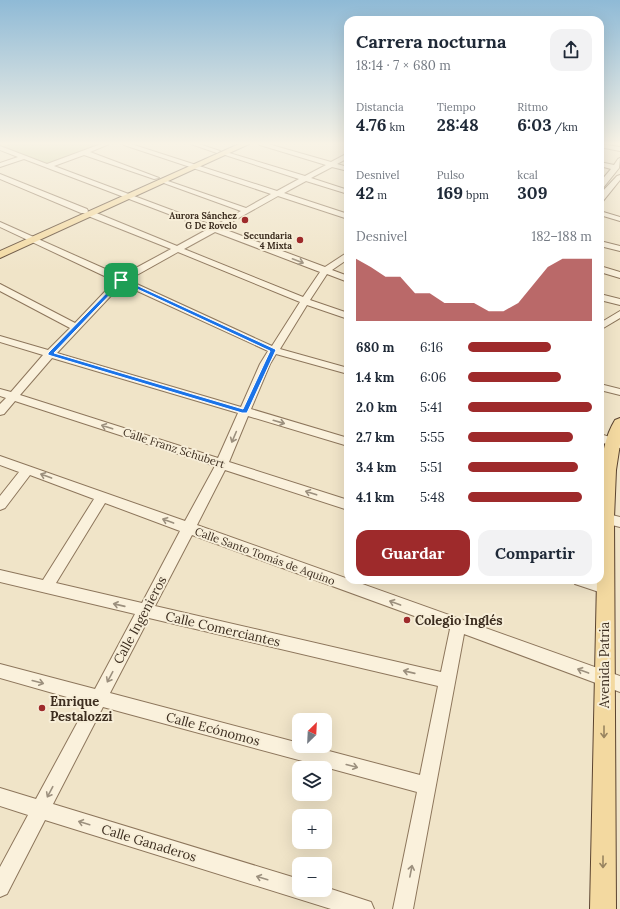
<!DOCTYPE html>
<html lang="es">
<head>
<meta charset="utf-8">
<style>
  :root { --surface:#fff; --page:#f2f2f3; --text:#1f2937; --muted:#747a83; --accent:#9e2a2b }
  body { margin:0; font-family:Lora,serif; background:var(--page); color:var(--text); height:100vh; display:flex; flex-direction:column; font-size:15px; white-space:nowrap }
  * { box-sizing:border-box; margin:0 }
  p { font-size:13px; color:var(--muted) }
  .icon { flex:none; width:22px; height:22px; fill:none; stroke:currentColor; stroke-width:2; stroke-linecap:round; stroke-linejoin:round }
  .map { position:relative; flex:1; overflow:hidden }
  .panel { position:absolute; left:344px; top:16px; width:260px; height:568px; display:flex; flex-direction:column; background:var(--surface); border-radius:12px; box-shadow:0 4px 16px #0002 }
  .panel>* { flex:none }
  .needle { width:26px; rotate:24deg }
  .buttons { position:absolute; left:292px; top:713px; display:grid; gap:8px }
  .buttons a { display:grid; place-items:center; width:40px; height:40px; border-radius:8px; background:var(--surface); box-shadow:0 4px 16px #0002; font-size:20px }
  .pin { position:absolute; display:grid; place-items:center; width:34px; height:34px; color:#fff; margin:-17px; border-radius:8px; box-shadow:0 2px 6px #0006 }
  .round { display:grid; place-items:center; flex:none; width:42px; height:42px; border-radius:12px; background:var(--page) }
  .headline { display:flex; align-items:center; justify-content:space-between; height:68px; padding:0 12px }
  h1 { font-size:18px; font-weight:700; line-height:30px }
  .metrics { display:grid; grid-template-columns:repeat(3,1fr); gap:6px; height:68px; padding:4px 12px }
  .metrics div { display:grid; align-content:center }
  .metrics b { font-size:17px; font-weight:700 }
  .metrics small { font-size:11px; font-weight:400 }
  .metrics p { font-size:11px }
  .chart { height:112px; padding:8px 12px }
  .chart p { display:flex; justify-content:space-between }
  .chart svg { width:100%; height:72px; margin-top:4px; fill:var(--accent); opacity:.7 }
  .button { display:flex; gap:8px; margin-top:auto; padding:8px 12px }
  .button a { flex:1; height:46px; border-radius:12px; background:var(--accent); color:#fff; font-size:16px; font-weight:700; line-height:46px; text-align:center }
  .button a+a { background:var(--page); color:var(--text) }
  ul { padding:0 12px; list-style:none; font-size:13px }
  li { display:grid; grid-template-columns:64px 48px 1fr; align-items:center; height:30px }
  li i { height:10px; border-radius:5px; background:var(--accent) }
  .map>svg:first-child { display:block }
  .green { fill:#c9cf9b }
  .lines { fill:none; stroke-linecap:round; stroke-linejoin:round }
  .minor-casing { stroke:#8d765c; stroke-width:2 }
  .major-casing { stroke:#5b4430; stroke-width:2 }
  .minor { fill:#faf1dc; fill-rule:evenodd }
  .major { fill:#f3d9a0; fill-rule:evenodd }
  .oneway { stroke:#9c907e }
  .oneway2 { stroke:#988460 }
  .route { fill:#1a73e8; stroke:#fff; fill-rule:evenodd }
  .poi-dot { fill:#9e2a2b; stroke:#f7eed8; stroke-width:1.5 }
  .labels { text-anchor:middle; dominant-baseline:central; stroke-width:4; stroke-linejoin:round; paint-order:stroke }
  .far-poi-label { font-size:9px; font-weight:bold; fill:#3d2e20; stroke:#f7eed8; text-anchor:end }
  .street-label { font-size:11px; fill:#3d2e20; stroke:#f7eed8 }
  .near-street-label { font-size:13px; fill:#3d2e20; stroke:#f7eed8 }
  .near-poi-label { font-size:13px; font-weight:bold; fill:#3d2e20; stroke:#f7eed8; text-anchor:start }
</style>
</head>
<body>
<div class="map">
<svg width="620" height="909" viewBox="0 0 620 909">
  <rect width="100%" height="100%" fill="#f0e4c8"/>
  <!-- green -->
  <path class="green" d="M9 144H101L48 164 2 146Z"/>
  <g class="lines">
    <!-- minor casing -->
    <g class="minor-casing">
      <path id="minor" d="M101 144H109L90 152 159 178 154 179 84 155 54 166 214 226 241 211 161 182V180H165L246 208 271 194 124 145 123 144H131L277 191 299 179 222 154V152H226L305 176 326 165 260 145 259 144H268L331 162 348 153V158L337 164 348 167V171L332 167 311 178 348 190V194L306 181 284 193 348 214V219L278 196 221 228 325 267 348 252V259L332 270 348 276V282L327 274 310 300 348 313V319L307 305 280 349 348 368V374L276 354 270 364 251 409 348 438V446L248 416 229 462 348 500V510L225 470 197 525 620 676V692L464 634 413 909H393L417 792 103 707 53 804 299 879V890H325V887L371 902 374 909H331L45 820 7 894 0 897V867L28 815 0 806V788L36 799 88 703 0 678V664L95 689 135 614 0 582V570L43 580 94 499 30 475 5 508 0 510V496L19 472 0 465V456L185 521 215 466 15 401 4 414 0 415V404L6 398 0 396V389L11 392 43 355 0 342V336L48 350 70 328 0 291V284L75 323 115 281 0 227V222L121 276 171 249 88 216V212H94L177 246 208 229 24 159 0 167V163L18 157 0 150V146L47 164ZM215 232 320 272 303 297 184 249ZM178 252 300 302 272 346 128 280ZM122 284 268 351 260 364 241 407 57 353ZM52 358 238 413 218 458 20 395ZM105 503 180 531 142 603 56 583ZM192 535 450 629 441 672 155 606ZM149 618 438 686 420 775 310 746H299V743L110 693Z
        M191 144H199L220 151 217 153Z
        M600 144 620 147V151L600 147Z
        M620 158 619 168 603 188H600V182L611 169 600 166V162L614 165 618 159Z
        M0 174 87 209 88 211 87 213H81L0 179Z
        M620 175V180L603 201H600V194L617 176Z
        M600 211 620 217V221L600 215Z
        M600 241 620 246V251L600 246Z
        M600 266 620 272V278L600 272Z
        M600 294 620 299V305L600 300Z
        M620 311V318L600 330V323Z
        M600 384 620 389V395L600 390Z
        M600 434 620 440V448L600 442Z
        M600 512 620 517V527L600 522Z
        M573 580H599L610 584 612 588 610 592 605 594 575 584Z"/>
    </g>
    <!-- major casing -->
    <g class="major-casing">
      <path id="major" d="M239 144H249L0 258V251Z
        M620 418V444L616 470 614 518 616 909H590L597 580H600V475C602 456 605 436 615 420Z"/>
    </g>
    <!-- minor -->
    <use href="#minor" class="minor"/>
    <!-- major -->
    <use href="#major" class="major"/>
  </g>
  <!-- one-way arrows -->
  <defs><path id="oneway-shaft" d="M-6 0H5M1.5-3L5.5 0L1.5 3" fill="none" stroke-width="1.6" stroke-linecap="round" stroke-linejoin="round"/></defs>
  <g class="oneway">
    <use href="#oneway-shaft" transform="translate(298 261) rotate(21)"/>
    <use href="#oneway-shaft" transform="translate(279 422) rotate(16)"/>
    <use href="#oneway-shaft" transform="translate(107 427) rotate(-162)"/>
    <use href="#oneway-shaft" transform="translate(234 437) rotate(113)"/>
    <use href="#oneway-shaft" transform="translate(46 476) rotate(-160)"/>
    <use href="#oneway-shaft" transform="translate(311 493) rotate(-162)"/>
    <use href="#oneway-shaft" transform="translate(168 521) rotate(-160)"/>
    <use href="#oneway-shaft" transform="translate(395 603) rotate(-160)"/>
    <use href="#oneway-shaft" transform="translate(119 605) rotate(-167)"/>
    <use href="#oneway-shaft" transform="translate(583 671) rotate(-160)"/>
    <use href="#oneway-shaft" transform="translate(409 672) rotate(-167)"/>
    <use href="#oneway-shaft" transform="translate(110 677) rotate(118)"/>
    <use href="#oneway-shaft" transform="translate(38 682) rotate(15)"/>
    <use href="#oneway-shaft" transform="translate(352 766) rotate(15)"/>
    <use href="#oneway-shaft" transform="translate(50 792) rotate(118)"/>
    <use href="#oneway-shaft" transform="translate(84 823) rotate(-163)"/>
    <use href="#oneway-shaft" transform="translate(411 871) rotate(-79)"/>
    <use href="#oneway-shaft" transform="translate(262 878) rotate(-163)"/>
  </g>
  <g class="oneway2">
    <use href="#oneway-shaft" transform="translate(604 732) rotate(90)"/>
    <use href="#oneway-shaft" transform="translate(603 862) rotate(90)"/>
  </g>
  <!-- sky -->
  <linearGradient id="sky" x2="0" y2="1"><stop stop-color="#8fbad6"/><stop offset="0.53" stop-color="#f8f3e6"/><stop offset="1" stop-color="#f8f3e6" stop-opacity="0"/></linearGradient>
  <rect width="620" height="271" fill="url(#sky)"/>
  <!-- route -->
  <path class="route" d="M121 278 275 349 276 350 247 413H242L48 355V353ZM122 282 270 351 243 409 54 353Z"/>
  <!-- markers -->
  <g class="poi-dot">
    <circle cx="245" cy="220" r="4"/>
    <circle cx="300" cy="240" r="4"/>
    <circle cx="407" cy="620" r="4"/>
    <circle cx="42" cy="708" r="4"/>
  </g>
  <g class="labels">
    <!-- far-poi labels -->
    <g class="far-poi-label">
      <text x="237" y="215">Aurora Sánchez<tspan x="237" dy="10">G De Rovelo</tspan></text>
      <text x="292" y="235">Secundaria<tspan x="292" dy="10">4 Mixta</tspan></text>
    </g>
    <!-- street labels -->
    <g class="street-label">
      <text transform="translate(174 448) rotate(18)">Calle Franz Schubert</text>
      <text transform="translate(265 556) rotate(20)">Calle Santo Tomás de Aquino</text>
    </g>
    <!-- near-street labels -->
    <g class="near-street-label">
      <text transform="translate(140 620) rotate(-62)">Calle Ingenieros</text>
      <text transform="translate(223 629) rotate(13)">Calle Comerciantes</text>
      <text transform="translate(604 665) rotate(-90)">Avenida Patria</text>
      <text transform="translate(213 729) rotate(15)">Calle Ecónomos</text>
      <text transform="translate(149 843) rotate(17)">Calle Ganaderos</text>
    </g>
    <!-- near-poi labels -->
    <g class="near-poi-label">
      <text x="415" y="620">Colegio Inglés</text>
      <text x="50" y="701">Enrique<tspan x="50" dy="15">Pestalozzi</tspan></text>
    </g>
  </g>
</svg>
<div class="buttons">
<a><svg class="needle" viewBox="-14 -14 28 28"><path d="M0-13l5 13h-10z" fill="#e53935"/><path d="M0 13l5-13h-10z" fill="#747a83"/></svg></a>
<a><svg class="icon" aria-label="layers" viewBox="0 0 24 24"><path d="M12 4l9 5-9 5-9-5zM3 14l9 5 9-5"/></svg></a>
<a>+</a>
<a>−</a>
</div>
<div class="pin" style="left:121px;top:280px;background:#1e9e55"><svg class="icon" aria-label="arrive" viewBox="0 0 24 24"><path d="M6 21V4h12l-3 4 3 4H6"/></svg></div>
<section class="panel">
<div class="headline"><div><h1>Carrera nocturna</h1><p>18:14 · 7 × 680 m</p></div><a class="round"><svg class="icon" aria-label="share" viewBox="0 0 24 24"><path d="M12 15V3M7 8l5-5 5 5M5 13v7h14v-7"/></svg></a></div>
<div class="metrics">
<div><p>Distancia</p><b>4.76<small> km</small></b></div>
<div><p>Tiempo</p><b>28:48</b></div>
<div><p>Ritmo</p><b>6:03<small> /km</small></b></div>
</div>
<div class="metrics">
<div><p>Desnivel</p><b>42<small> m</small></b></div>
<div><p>Pulso</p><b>169<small> bpm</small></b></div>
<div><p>kcal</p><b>309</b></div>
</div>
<div class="chart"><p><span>Desnivel</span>182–188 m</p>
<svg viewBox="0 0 160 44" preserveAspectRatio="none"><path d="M0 44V6L10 11L20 17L30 17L40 27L50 27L60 33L70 33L80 33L90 38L100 38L110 33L120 22L130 11L140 6L150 6L160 6V44z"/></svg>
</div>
<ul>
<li><b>680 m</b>6:16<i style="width:67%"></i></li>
<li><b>1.4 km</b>6:06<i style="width:75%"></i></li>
<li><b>2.0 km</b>5:41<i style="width:100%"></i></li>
<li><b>2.7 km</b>5:55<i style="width:85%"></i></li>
<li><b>3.4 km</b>5:51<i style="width:89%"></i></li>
<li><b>4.1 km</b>5:48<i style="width:92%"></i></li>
</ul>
<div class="button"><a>Guardar</a><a>Compartir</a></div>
</section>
</div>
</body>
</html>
